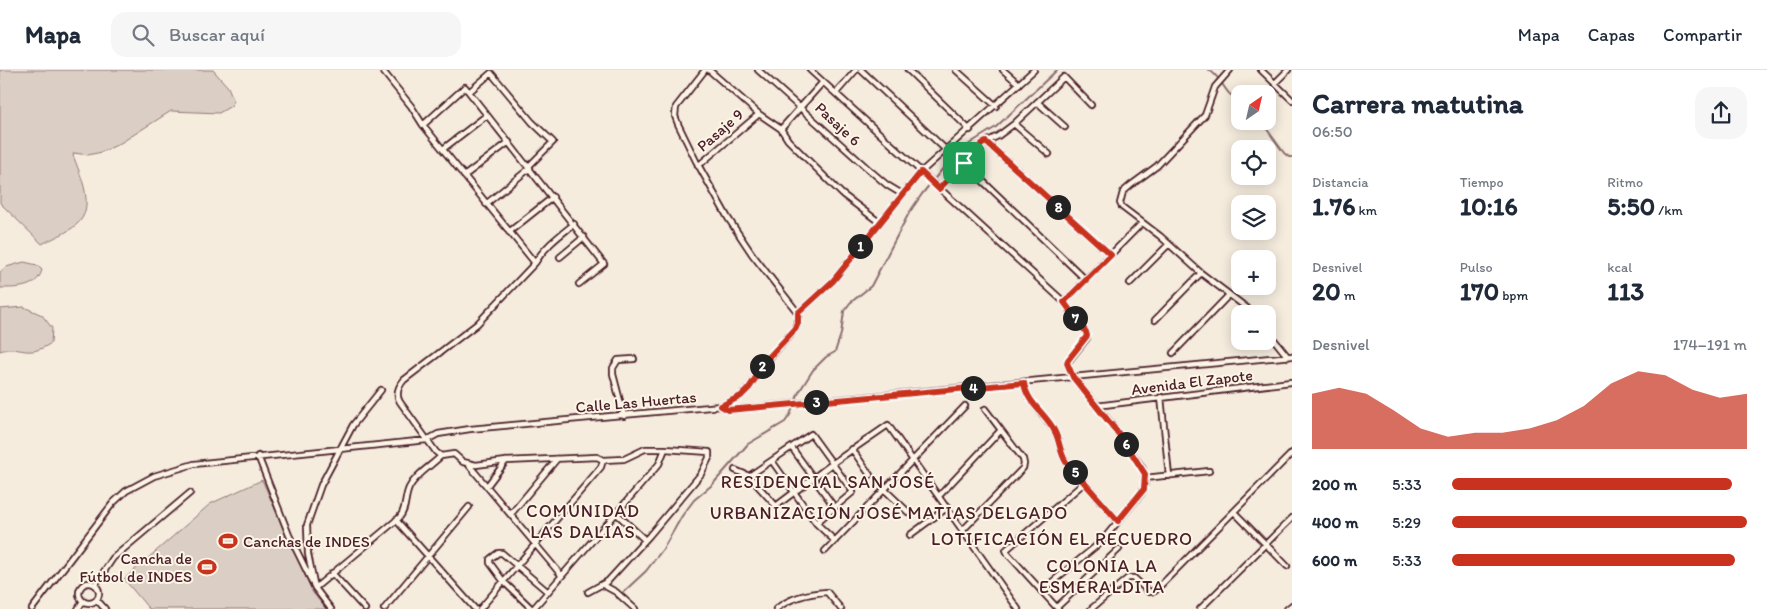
<!DOCTYPE html>
<html lang="es">
<head>
<meta charset="utf-8">
<style>
  :root { --surface:#fff; --page:#f6f6f7; --text:#1f2937; --muted:#747a83; --line:#e0e1e3; --accent:#c8321e }
  body { margin:0; font-family:Itim,sans-serif; background:var(--page); color:var(--text); height:100vh; display:flex; flex-direction:column; font-size:19px; white-space:nowrap }
  * { box-sizing:border-box; margin:0 }
  p { font-size:16px; color:var(--muted) }
  .icon { flex:none; width:28px; height:28px; fill:none; stroke:currentColor; stroke-width:2; stroke-linecap:round; stroke-linejoin:round }
  .map { position:relative; flex:1; overflow:hidden }
  .details { display:flex; flex-direction:column; background:var(--surface); width:475px }
  .details>* { flex:none }
  .needle { width:32px; rotate:34deg }
  .controls { position:absolute; left:1231px; top:15px; display:grid; gap:10px }
  .controls a { display:grid; place-items:center; width:45px; height:45px; border-radius:10px; background:var(--surface); box-shadow:0 2px 12px #0003; font-size:25px }
  .pin { position:absolute; display:grid; place-items:center; width:42px; height:42px; color:#fff; margin:-21px; border-radius:10px; box-shadow:0 2px 8px #0006 }
  .km { position:absolute; width:25px; height:25px; margin:-12px; border-radius:50%; background:#222; color:#fff; font-size:14px; line-height:25px; text-align:center }
  .round { display:grid; place-items:center; flex:none; width:52px; height:52px; border-radius:15px; background:var(--page) }
  .overview { display:flex; align-items:center; justify-content:space-between; height:85px; padding:0 20px }
  h1 { font-size:28px; font-weight:700; line-height:38px }
  .stats { display:grid; grid-template-columns:repeat(3,1fr); gap:8px; height:85px; padding:5px 20px }
  .stats div { display:grid; align-content:center }
  .stats b { font-size:25px; font-weight:700 }
  .stats small { font-size:14px; font-weight:400 }
  .stats p { font-size:14px }
  .chart { height:140px; padding:10px 20px }
  .chart p { display:flex; justify-content:space-between }
  .chart svg { width:100%; height:90px; margin-top:5px; fill:var(--accent); opacity:.7 }
  ul { padding:0 20px; list-style:none; font-size:16px }
  li { display:grid; grid-template-columns:80px 60px 1fr; align-items:center; height:38px }
  li i { height:12px; border-radius:6px; background:var(--accent) }
  header { display:flex; align-items:center; gap:30px; box-sizing:border-box; height:70px; padding:0 25px; background:var(--surface); border-bottom:1px solid var(--line) }
  header strong { font-size:24px }
  nav { display:flex; gap:28px; margin-inline-start:auto; font-size:18px }
  .search { width:350px; height:45px; background:var(--page); display:flex; align-items:center; gap:12px; box-sizing:border-box; padding:0 18px; border-radius:15px; color:var(--muted); font-size:19px }
  main { display:flex; flex:1; min-height:0 }
  .map>svg:first-child { display:block }
  .green { fill:#dbcec4; stroke:#927678 }
  .lines { fill:none; stroke-linecap:round; stroke-linejoin:round }
  .stream { stroke:#8c6e70; stroke-width:2 }
  .street-casing { stroke:#4a1f2b; stroke-width:8 }
  .street { stroke:#fcf5e5; stroke-width:4.5 }
  .route-casing { stroke:#fff; stroke-width:10 }
  .route { stroke:#c8321e; stroke-width:6 }
  .labels { text-anchor:middle; dominant-baseline:central; stroke-width:4; stroke-linejoin:round; paint-order:stroke }
  .street-label { font-size:16px; fill:#4a1f2b; stroke:#fcf5e5 }
  .poi-label { font-size:16px; fill:#4a1f2b; stroke:#fcf5e5; text-anchor:start }
  .neighbourhood-label { font-size:18px; letter-spacing:1px; fill:#4a1f2b; stroke:#fcf5e5 }
</style>
</head>
<body>
<header>
<strong>Mapa</strong>
<div class="search"><svg class="icon" aria-label="search" viewBox="0 0 24 24"><circle cx="10" cy="10" r="6"/><path d="M15 15l6 6"/></svg>Buscar aquí</div>
<nav><a>Mapa</a><a>Capas</a><a>Compartir</a></nav>
</header>
<main>
<div class="map">
<svg width="1292" height="539" viewBox="0 0 1292 539">
  <rect width="100%" height="100%" fill="#f5ecde"/>
  <filter id="ink" filterUnits="userSpaceOnUse"><feTurbulence type="fractalNoise" baseFrequency=".02" numOctaves="2"/><feDisplacementMap in="SourceGraphic" scale="10" xChannelSelector="R" yChannelSelector="G"/><feConvolveMatrix kernelMatrix="1 2 1 2 8 2 1 2 1" color-interpolation-filters="sRGB"/></filter>
  <g filter="url(#ink)">
    <!-- green -->
    <path class="green" d="M0 0H213L228 17 234 31 231 36 219 43 171 41 119 74 102 82 88 85 74 83 73 85C80 105 97 138 76 155 67 163 53 168 42 174L0 133Z
      M24 192 37 195 42 200C37 219 16 218 0 218V202L6 197Z
      M24 237 42 245 52 258 51 273C27 290 20 274 0 281V239Z
      M262 410 313 523 326 539H149L124 509 210 434Z"/>
    <g class="lines">
      <!-- stream -->
      <path class="stream" d="M1209 0C1224 9 1223 24 1240 31
        M1261 51 1284 83 1289 87H1292
        M617 528 646 501 663 479 682 446 694 430 712 415 748 374 785 352 790 345 799 322 813 300 826 287 835 282 841 264 844 241 850 233 871 216 909 143 922 124 949 91 972 72 996 57 1057 0"/>
      <!-- street casing -->
      <g class="street-casing">
        <path id="street" d="M382 0 411 36 423 55 535 193
          M709 0 759 44 781 59 788 70 842 124 879 152
          M758 0 866 97 887 115 902 124
          M810 0 1064 232 1086 262 1087 268 1067 293 1073 307 1110 352 1142 397C1146 406 1147 415 1141 424L1101 472 1041 521
          M861 0 946 80
          M908 0 970 60
          M956 0 996 36
          M1003 0 1019 14
          M1230 0 1215 17 1205 45 1157 96 1131 115 1123 122 1120 133 1122 137 1160 166 1201 203 1247 238 1252 244
          M1261 0 1292 30
          M1275 13 1288 0
          M469 22 491 3 532 52 553 72 528 97
          M836 23 856 0
          M1037 32 1065 57
          M1014 54 1049 84
          M423 55 465 17 604 194 579 214
          M781 59 823 12
          M986 72 1111 185
          M443 79 487 45
          M964 93 1086 210
          M698 96 759 44
          M464 106 509 72
          M939 119 982 74 998 66 1014 54 1064 7 1091 35
          M486 134 530 98
          M509 162 553 127
          M560 187 584 167
          M1130 213 1169 174
          M1064 232 1142 153
          M798 243 833 211 921 102 1034 0
          M1155 250 1201 203
          M1268 262 1288 287
          M1173 283 1229 225
          M1024 313C1027 334 1046 344 1055 362 1060 372 1060 383 1066 392L1118 451
          M1161 327 1169 406
          M721 336 728 340 1292 286
          M1096 336 1291 312
          M624 346 613 304V298L618 290 634 289
          M792 378 835 438
          M852 379 870 405
          M258 386 289 465 315 518 331 539
          M441 386 454 384 463 392 476 395 506 391 597 387 603 390 601 397 480 539
          M603 390 624 389 645 379H665
          M772 391 816 453 835 471
          M468 394 562 506
          M735 400 749 406 776 436 833 393 888 355 1018 539
          M749 406 811 364 853 422 816 453
          M1145 408 1209 401
          M487 416 506 391
          M885 420 908 442
          M939 426 1001 360
          M1234 442 1287 496
          M616 443 645 470
          M511 444 557 389
          M396 450 475 539
          M963 460 1023 398 1024 394 1023 389 985 339
          M910 465 948 437
          M825 481 965 336
          M332 503 365 539
          M79 523a10 10 0 1 1 20 0a10 10 0 1 1-20 0Z
          M95 515 113 488 190 423
          M603 515 616 522 635 539
          M315 518 399 448C407 439 404 429 409 418 415 405 431 396 441 386L436 382 400 332C395 324 398 317 404 310L477 254 535 193C545 176 559 166 574 154
          M315 518 308 484 307 455 321 415 353 355 381 320
          M97 530 105 539
          M1057 537 1119 479
          M32 539 113 433 126 421 154 406 194 394 427 370 438 364 470 359 721 336 741 326 749 318 765 293 796 258 798 253V243L752 184 728 148 696 91 678 54 675 46 676 37 705 0
          M78 539 83 531
          M384 539 469 437
          M532 539 504 512 490 493V489L498 483H502L548 522
          M533 539 659 394 665 379 709 382V388L701 404 649 466 608 511 588 522
          M776 539C791 527 809 523 827 522L841 539
          M1058 539 1008 484 1006 480 1084 413
          M1091 539 1128 508H1134L1149 522 1155 521 1292 383
          M1200 539 1292 448
          M1287 539 1292 535"/>
      </g>
      <!-- street -->
      <use href="#street" class="street"/>
    </g>
  </g>
  <g class="lines" filter="url(#ink)">
    <!-- route casing -->
    <g class="route-casing">
      <path id="route" d="M986 72 1111 185 1064 232 1086 262 1087 266 1068 290 1067 293 1073 307 1122 368 1145 404 1144 419 1118 451 1066 392C1060 383 1060 372 1055 362 1047 344 1027 334 1024 313L728 340 721 336 741 326 749 318 770 286 796 258 798 253V243L833 211 921 102 939 119 982 74Z"/>
    </g>
    <!-- route -->
    <use href="#route" class="route"/>
  </g>
  <!-- icons -->
  <defs>
    <g id="stadium-bare" transform="scale(1.5)"><path d="M0-5a6.5 5 0 1 0 0 10a6.5 5 0 1 0 0-10ZM-3.5-1.8h7v3.6h-7Z" fill="#c8321e" stroke="#fcf5e5" stroke-width="2.5" paint-order="stroke"/></g>
  </defs>
  <g fill-rule="evenodd">
    <use href="#stadium-bare" x="228" y="471"/>
    <use href="#stadium-bare" x="207" y="497"/>
  </g>
  <g class="labels">
    <!-- street labels -->
    <g class="street-label">
      <text transform="translate(838 54) rotate(43)">Pasaje 6</text>
      <text transform="translate(720 60) rotate(-41)">Pasaje 9</text>
      <text transform="translate(1192 312) rotate(-7)">Avenida El Zapote</text>
      <text transform="translate(636 332) rotate(-5)">Calle Las Huertas</text>
    </g>
    <!-- poi labels -->
    <g class="poi-label">
      <text x="243" y="471">Canchas de INDES</text>
      <text x="192" y="488" text-anchor="end">Cancha de<tspan x="192" dy="18">Fútbol de INDES</tspan></text>
    </g>
    <!-- neighbourhood labels -->
    <g class="neighbourhood-label">
      <text x="828" y="412">RESIDENCIAL SAN JOSÉ</text>
      <text x="583" y="441">COMUNIDAD<tspan x="583" dy="21">LAS DALIAS</tspan></text>
      <text x="889" y="443">URBANIZACIÓN JOSÉ MATIAS DELGADO</text>
      <text x="1062" y="469">LOTIFICACIÓN EL RECUEDRO</text>
      <text x="1102" y="496">COLONIA LA<tspan x="1102" dy="21">ESMERALDITA</tspan></text>
    </g>
  </g>
</svg>
<div class="controls">
<a><svg class="needle" viewBox="-14 -14 28 28"><path d="M0-13l5 13h-10z" fill="#e53935"/><path d="M0 13l5-13h-10z" fill="#747a83"/></svg></a>
<a><svg class="icon" aria-label="locate" viewBox="0 0 24 24"><circle cx="12" cy="12" r="6"/><path d="M12 2v4M12 18v4M2 12h4M18 12h4"/></svg></a>
<a><svg class="icon" aria-label="layers" viewBox="0 0 24 24"><path d="M12 4l9 5-9 5-9-5zM3 14l9 5 9-5"/></svg></a>
<a>+</a>
<a>−</a>
</div>
<div class="pin" style="left:964px;top:93px;background:#1e9e55"><svg class="icon" aria-label="arrive" viewBox="0 0 24 24"><path d="M6 21V4h12l-3 4 3 4H6"/></svg></div>
<b class="km" style="left:860px;top:176px">1</b>
<b class="km" style="left:762px;top:296px">2</b>
<b class="km" style="left:816px;top:332px">3</b>
<b class="km" style="left:973px;top:318px">4</b>
<b class="km" style="left:1075px;top:402px">5</b>
<b class="km" style="left:1126px;top:374px">6</b>
<b class="km" style="left:1075px;top:248px">7</b>
<b class="km" style="left:1058px;top:137px">8</b>
</div>
<section class="details">
<div class="overview"><div><h1>Carrera matutina</h1><p>06:50</p></div><a class="round"><svg class="icon" aria-label="share" viewBox="0 0 24 24"><path d="M12 15V3M7 8l5-5 5 5M5 13v7h14v-7"/></svg></a></div>
<div class="stats">
<div><p>Distancia</p><b>1.76<small> km</small></b></div>
<div><p>Tiempo</p><b>10:16</b></div>
<div><p>Ritmo</p><b>5:50<small> /km</small></b></div>
</div>
<div class="stats">
<div><p>Desnivel</p><b>20<small> m</small></b></div>
<div><p>Pulso</p><b>170<small> bpm</small></b></div>
<div><p>kcal</p><b>113</b></div>
</div>
<div class="chart"><p><span>Desnivel</span>174–191 m</p>
<svg viewBox="0 0 160 44" preserveAspectRatio="none"><path d="M0 44V17L10 14L20 17L30 25L40 34L50 38L60 36L70 36L80 34L90 30L100 23L110 12L120 6L130 8L140 15L150 19L160 17V44z"/></svg>
</div>
<ul>
<li><b>200 m</b>5:33<i style="width:95%"></i></li>
<li><b>400 m</b>5:29<i style="width:100%"></i></li>
<li><b>600 m</b>5:33<i style="width:96%"></i></li>
</ul>
</section>
</main>
</body>
</html>
